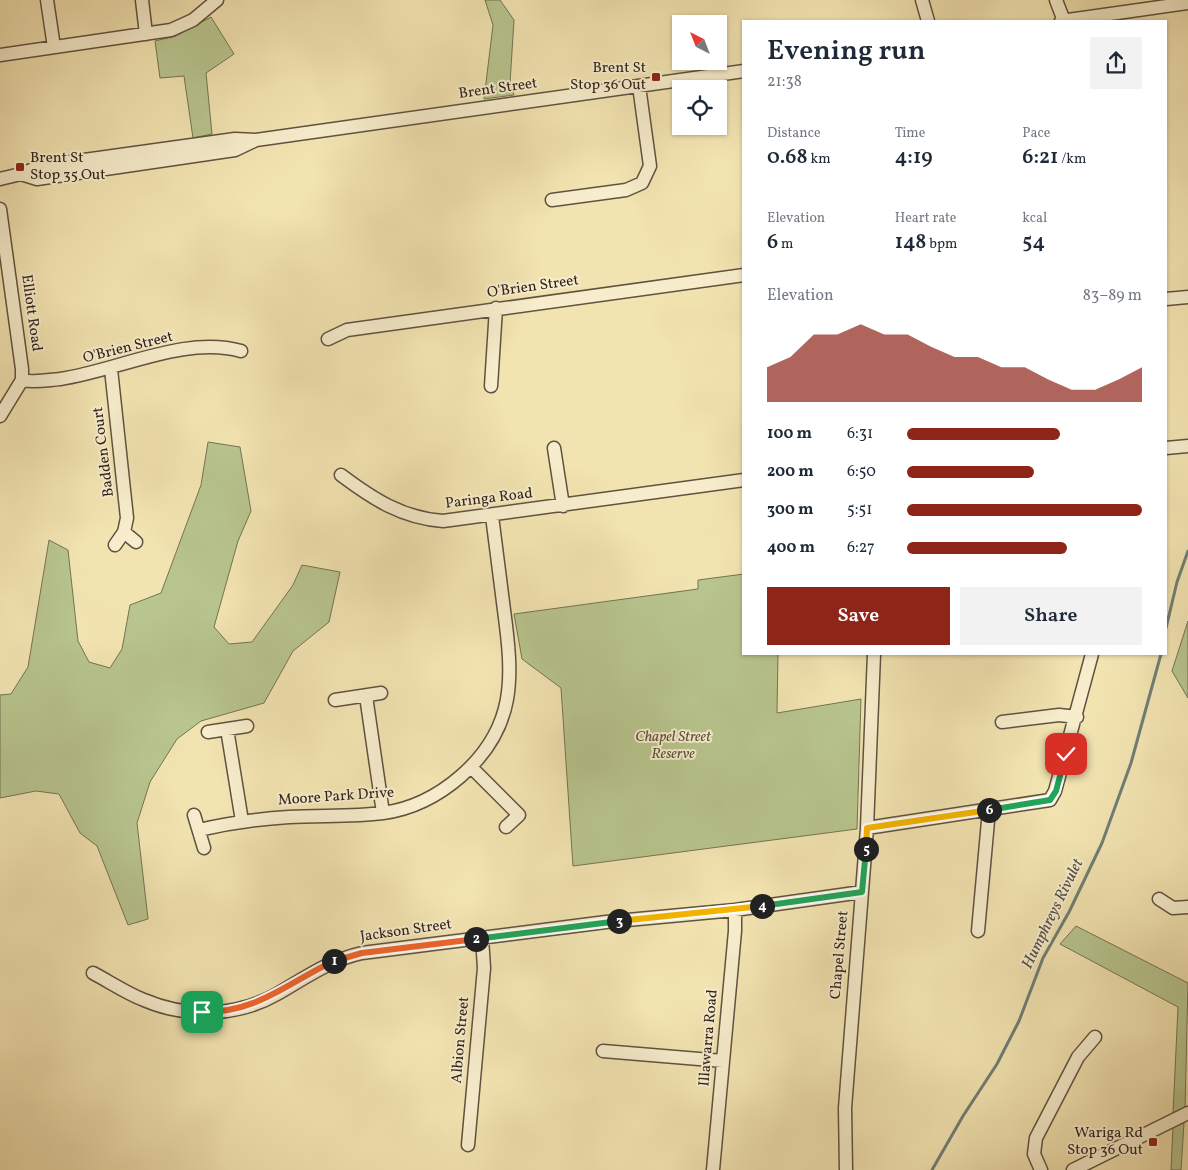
<!DOCTYPE html>
<html lang="en">
<head>
<meta charset="utf-8">
<style>
  :root { --surface:#fff; --page:#f2f2f3; --text:#1f2937; --muted:#747a83; --accent:#8f2418 }
  body { margin:0; font-family:Vollkorn,serif; background:var(--page); color:var(--text); height:100vh; display:flex; flex-direction:column; font-size:19px; white-space:nowrap }
  * { box-sizing:border-box; margin:0 }
  p { font-size:16px; color:var(--muted) }
  .icon { flex:none; width:28px; height:28px; fill:none; stroke:currentColor; stroke-width:2; stroke-linecap:round; stroke-linejoin:round }
  .map { position:relative; flex:1; overflow:hidden }
  .sheet { position:absolute; left:742px; top:20px; width:425px; height:635px; display:flex; flex-direction:column; background:var(--surface); border-radius:0px; box-shadow:0 1px 4px #0004 }
  .sheet>* { flex:none }
  .needle { width:32px; rotate:318deg }
  .tools { position:absolute; left:672px; top:15px; display:grid; gap:10px }
  .tools a { display:grid; place-items:center; width:55px; height:55px; border-radius:0px; background:var(--surface); box-shadow:0 1px 4px #0004; font-size:25px }
  .pin { position:absolute; display:grid; place-items:center; width:42px; height:42px; color:#fff; margin:-21px; border-radius:10px; box-shadow:0 2px 8px #0006 }
  .km { position:absolute; width:25px; height:25px; margin:-12px; border-radius:50%; background:#222; color:#fff; font-size:14px; line-height:25px; text-align:center }
  .round { display:grid; place-items:center; flex:none; width:52px; height:52px; border-radius:0px; background:var(--page) }
  .headline { display:flex; align-items:center; justify-content:space-between; height:85px; padding:0 25px }
  h1 { font-size:28px; font-weight:600; line-height:38px }
  .figures { display:grid; grid-template-columns:repeat(3,1fr); gap:8px; height:85px; padding:5px 25px }
  .figures div { display:grid; align-content:center }
  .figures b { font-size:21px; font-weight:600 }
  .figures small { font-size:14px; font-weight:400 }
  .figures p { font-size:14px }
  .chart { height:140px; padding:10px 25px }
  .chart p { display:flex; justify-content:space-between }
  .chart svg { width:100%; height:90px; margin-top:5px; fill:var(--accent); opacity:.7 }
  .action { display:flex; gap:10px; margin-top:auto; padding:10px 25px }
  .action a { flex:1; height:58px; border-radius:0px; background:var(--accent); color:#fff; font-size:20px; font-weight:600; line-height:58px; text-align:center }
  .action a+a { background:var(--page); color:var(--text) }
  ul { padding:0 25px; list-style:none; font-size:16px }
  li { display:grid; grid-template-columns:80px 60px 1fr; align-items:center; height:38px }
  li i { height:12px; border-radius:6px; background:var(--accent) }
  .map>svg:first-child { display:block }
  .green { fill:#b8c58e; stroke:#747354 }
  .lines { fill:none; stroke-linecap:round; stroke-linejoin:round }
  .stream { stroke:#707f76; stroke-width:3 }
  .minor-casing { stroke:#605240; stroke-width:15 }
  .minor { stroke:#f7edcc; stroke-width:12 }
  .split-1-casing { stroke:#fff; stroke-width:10 }
  .split-2-casing { stroke:#fff; stroke-width:10 }
  .split-3-casing { stroke:#fff; stroke-width:10 }
  .split-4-casing { stroke:#fff; stroke-width:10 }
  .split-5-casing { stroke:#fff; stroke-width:10 }
  .split-6-casing { stroke:#fff; stroke-width:10 }
  .split-7-casing { stroke:#fff; stroke-width:10 }
  .split-1 { stroke:#f0652b; stroke-width:6 }
  .split-2 { stroke:#f0652b; stroke-width:6 }
  .split-3 { stroke:#22a559; stroke-width:6 }
  .split-4 { stroke:#f5b400; stroke-width:6 }
  .split-5 { stroke:#22a559; stroke-width:6 }
  .split-6 { stroke:#f5b400; stroke-width:6 }
  .split-7 { stroke:#22a559; stroke-width:6 }
  .poi-dot { fill:#8f2418; stroke:#f7edcc; stroke-width:2 }
  .labels { text-anchor:middle; dominant-baseline:central; stroke-width:4; stroke-linejoin:round; paint-order:stroke }
  .poi-label { font-size:15px; fill:#2f211b; stroke:#f7edcc; text-anchor:end }
  .street-label { font-size:15px; fill:#2f211b; stroke:#f7edcc }
  .park-label { font-size:15px; font-style:italic; fill:#58523e; stroke:#f7edcc }
  .water-label { font-size:16px; font-style:italic; fill:#505049; stroke:#f7edcc }
</style>
</head>
<body>
<div class="map">
<svg width="1188" height="1170" viewBox="0 0 1188 1170">
  <rect width="100%" height="100%" fill="#f2e4b1"/>
  <filter id="stains"><feTurbulence type="fractalNoise" baseFrequency=".004" numOctaves="4"/><feColorMatrix values="0 0 0 0 .2 0 0 0 0 .09 0 0 0 0 .02 0 0 0 .5 -.17"/></filter>
  <radialGradient id="worn" r=".72"><stop offset=".6" stop-color="#630" stop-opacity="0"/><stop offset="1" stop-color="#630" stop-opacity=".3"/></radialGradient>
  <!-- green -->
  <path class="green" d="M485 0H500L514 20 510 83 514 95 484 99 493 25Z
    M211 17 234 54 206 73 212 134 193 138 184 76 160 78 155 41 176 36Z
    M208 442 240 447 251 511 238 541 214 627 229 644 252 642 293 585 302 565 340 572 329 622 293 651 264 703 201 721 177 739 150 782 137 823 148 919 128 925 97 846 80 833 59 794 36 791 0 798V695L11 694 28 667 49 540 68 550 78 641 89 662 110 668 122 649 130 605 161 593 201 485Z
    M744 574V654H778L777 713 861 699 857 829 573 866 561 688 522 659 514 614 698 589V580Z
    M1188 621V698L1172 671Z
    M1076 926 1188 983 1185 1109 1173 1114 1178 1007 1060 944Z
    M1184 1123 1181 1170H1171L1173 1127Z"/>
  <g class="lines">
    <!-- stream -->
    <path class="stream" d="M1166 628 1177 582 1188 551
      M932 1170 963 1116 997 1064 1019 1021 1043 958 1069 912 1102 843 1131 763 1161 654"/>
    <!-- minor casing -->
    <g class="minor-casing">
      <path id="minor" d="M47 0 54 47
        M142 0 146 34
        M922 0 928 21
        M1056 0 1064 21
        M1061 21 1188 3
        M0 55 171 30 193 20 217 0
        M21 174 37 179 235 150 254 141
        M0 179 21 174 41 166 235 139 256 140 744 71
        M552 200 626 190 642 183 650 166 639 86
        M0 209 22 369V380L0 416
        M1166 299 1188 297
        M328 339 347 330 744 275
        M111 369 127 518 124 532 115 545
        M22 380C35 383 47 380 60 379 117 371 185 335 241 351
        M491 386 496 308
        M554 448 563 506
        M1166 448 1188 446
        M341 475C373 499 402 518 443 521L744 480
        M124 532 136 542
        M366 696 383 813
        M335 700 381 693
        M1002 722 1059 715 1077 717
        M227 729 242 821
        M208 732 247 726
        M471 767 519 815 506 827
        M194 815 204 848
        M867 828 1050 800 1055 791 1092 654
        M199 830C229 823 258 819 289 817 320 815 352 817 383 813 413 809 438 796 461 776 517 727 513 677 504 610 500 579 496 547 492 516
        M1159 899 1173 908 1188 907
        M978 931 989 810
        M93 973C110 982 126 993 144 1000 186 1018 237 1017 277 994 305 978 330 960 362 953L606 922 735 910 862 892
        M603 1051 723 1061
        M468 1145 484 968 482 938
        M713 1170 735 931V910
        M846 1170 845 1108 867 828 874 654
        M1041 1170 1034 1154 1036 1138 1078 1057 1095 1037
        M1073 1170 1188 1113"/>
    </g>
    <!-- minor -->
    <use href="#minor" class="minor"/>
  </g>
  <g class="lines">
    <!-- split-1 casing -->
    <g class="split-1-casing">
      <path id="split-1" d="M202 1012C257 1013 287 983 334 961"/>
    </g>
    <!-- split-2 casing -->
    <g class="split-2-casing">
      <path id="split-2" d="M334 961 362 953 476 939"/>
    </g>
    <!-- split-3 casing -->
    <g class="split-3-casing">
      <path id="split-3" d="M476 939 619 921"/>
    </g>
    <!-- split-4 casing -->
    <g class="split-4-casing">
      <path id="split-4" d="M619 921 762 906"/>
    </g>
    <!-- split-5 casing -->
    <g class="split-5-casing">
      <path id="split-5" d="M762 906 862 892 866 849"/>
    </g>
    <!-- split-6 casing -->
    <g class="split-6-casing">
      <path id="split-6" d="M866 849 867 828 989 810"/>
    </g>
    <!-- split-7 casing -->
    <g class="split-7-casing">
      <path id="split-7" d="M989 810 1050 800 1056 791 1066 754"/>
    </g>
    <!-- split-1 -->
    <use href="#split-1" class="split-1"/>
    <!-- split-2 -->
    <use href="#split-2" class="split-2"/>
    <!-- split-3 -->
    <use href="#split-3" class="split-3"/>
    <!-- split-4 -->
    <use href="#split-4" class="split-4"/>
    <!-- split-5 -->
    <use href="#split-5" class="split-5"/>
    <!-- split-6 -->
    <use href="#split-6" class="split-6"/>
    <!-- split-7 -->
    <use href="#split-7" class="split-7"/>
  </g>
  <!-- markers -->
  <g class="poi-dot">
    <rect x="651" y="72" width="10" height="10" rx="2.5"/>
    <rect x="15" y="162" width="10" height="10" rx="2.5"/>
    <rect x="1148" y="1137" width="10" height="10" rx="2.5"/>
  </g>
  <g class="labels">
    <!-- poi labels -->
    <g class="poi-label">
      <text x="646" y="68">Brent St<tspan x="646" dy="17">Stop 36 Out</tspan></text>
      <text x="30" y="158" text-anchor="start">Brent St<tspan x="30" dy="17">Stop 35 Out</tspan></text>
      <text x="1143" y="1133">Wariga Rd<tspan x="1143" dy="17">Stop 36 Out</tspan></text>
    </g>
    <!-- street labels -->
    <g class="street-label">
      <text transform="translate(498 89) rotate(-8)">Brent Street</text>
      <text transform="translate(533 287) rotate(-8)">O'Brien Street</text>
      <text transform="translate(31 313) rotate(82)">Elliott Road</text>
      <text transform="translate(128 348) rotate(-14)">O'Brien Street</text>
      <text transform="translate(104 452) rotate(-97)">Badden Court</text>
      <text transform="translate(489 499) rotate(-7)">Paringa Road</text>
      <text transform="translate(336 797) rotate(-4)">Moore Park Drive</text>
      <text transform="translate(406 931) rotate(-8)">Jackson Street</text>
      <text transform="translate(840 955) rotate(-85)">Chapel Street</text>
      <text transform="translate(709 1038) rotate(-85)">Illawarra Road</text>
      <text transform="translate(461 1040) rotate(-85)">Albion Street</text>
    </g>
    <!-- park labels -->
    <g class="park-label">
      <text x="673" y="737">Chapel Street<tspan x="673" dy="17">Reserve</tspan></text>
    </g>
    <!-- water labels -->
    <g class="water-label">
      <text transform="translate(1053 914) rotate(-64)">Humphreys Rivulet</text>
    </g>
  </g>
  <rect width="100%" height="100%" filter="url(#stains)"/>
  <rect width="100%" height="100%" fill="url(#worn)"/>
</svg>
<div class="tools">
<a><svg class="needle" viewBox="-14 -14 28 28"><path d="M0-13l5 13h-10z" fill="#e53935"/><path d="M0 13l5-13h-10z" fill="#747a83"/></svg></a>
<a><svg class="icon" aria-label="locate" viewBox="0 0 24 24"><circle cx="12" cy="12" r="6"/><path d="M12 2v4M12 18v4M2 12h4M18 12h4"/></svg></a>
</div>
<div class="pin" style="left:202px;top:1012px;background:#1e9e55"><svg class="icon" aria-label="arrive" viewBox="0 0 24 24"><path d="M6 21V4h12l-3 4 3 4H6"/></svg></div>
<div class="pin" style="left:1066px;top:754px;background:#d93025"><svg class="icon" aria-label="check" viewBox="0 0 24 24"><path d="M5 12l5 5 9-10"/></svg></div>
<b class="km" style="left:334px;top:961px">1</b>
<b class="km" style="left:476px;top:939px">2</b>
<b class="km" style="left:619px;top:921px">3</b>
<b class="km" style="left:762px;top:906px">4</b>
<b class="km" style="left:866px;top:849px">5</b>
<b class="km" style="left:989px;top:810px">6</b>
<section class="sheet">
<div class="headline"><div><h1>Evening run</h1><p>21:38</p></div><a class="round"><svg class="icon" aria-label="share" viewBox="0 0 24 24"><path d="M12 15V3M7 8l5-5 5 5M5 13v7h14v-7"/></svg></a></div>
<div class="figures">
<div><p>Distance</p><b>0.68<small> km</small></b></div>
<div><p>Time</p><b>4:19</b></div>
<div><p>Pace</p><b>6:21<small> /km</small></b></div>
</div>
<div class="figures">
<div><p>Elevation</p><b>6<small> m</small></b></div>
<div><p>Heart rate</p><b>148<small> bpm</small></b></div>
<div><p>kcal</p><b>54</b></div>
</div>
<div class="chart"><p><span>Elevation</span>83–89 m</p>
<svg viewBox="0 0 160 44" preserveAspectRatio="none"><path d="M0 44V27L10 22L20 11L30 11L40 6L50 11L60 11L70 17L80 22L90 22L100 27L110 27L120 33L130 38L140 38L150 33L160 27V44z"/></svg>
</div>
<ul>
<li><b>100 m</b>6:31<i style="width:65%"></i></li>
<li><b>200 m</b>6:50<i style="width:54%"></i></li>
<li><b>300 m</b>5:51<i style="width:100%"></i></li>
<li><b>400 m</b>6:27<i style="width:68%"></i></li>
</ul>
<div class="action"><a>Save</a><a>Share</a></div>
</section>
</div>
</body>
</html>
